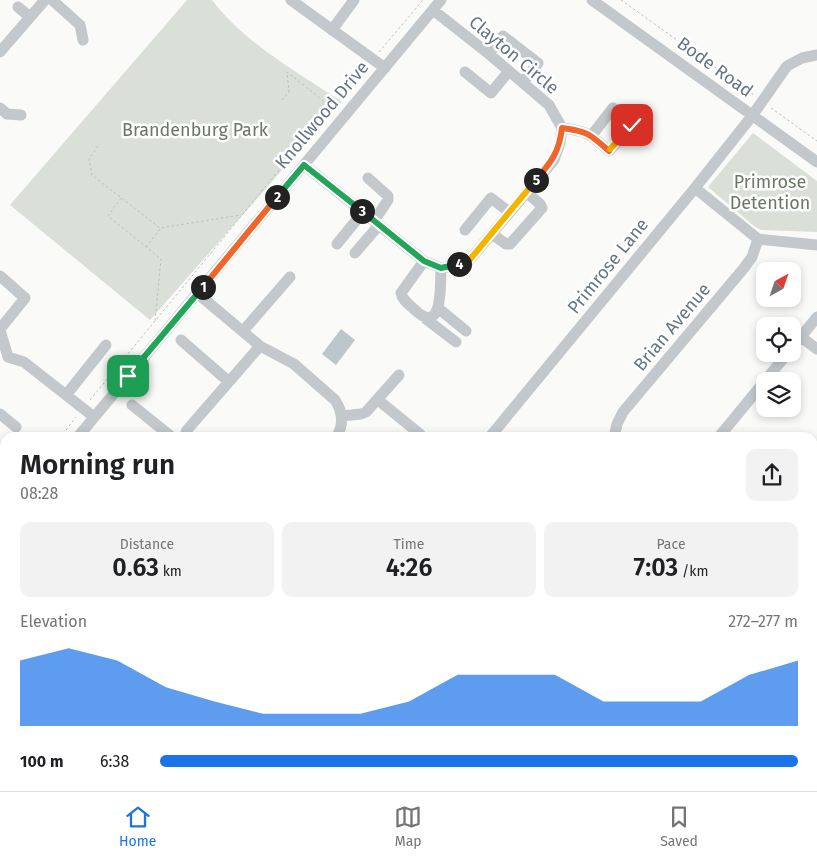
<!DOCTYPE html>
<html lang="en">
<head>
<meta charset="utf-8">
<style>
  :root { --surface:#fff; --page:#f2f2f2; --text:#202124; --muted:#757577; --line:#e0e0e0; --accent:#1a73e8 }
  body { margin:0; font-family:"Fira Sans",sans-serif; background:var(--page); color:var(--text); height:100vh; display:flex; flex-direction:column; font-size:19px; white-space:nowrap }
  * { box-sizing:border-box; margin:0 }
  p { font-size:16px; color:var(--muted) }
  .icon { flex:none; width:28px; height:28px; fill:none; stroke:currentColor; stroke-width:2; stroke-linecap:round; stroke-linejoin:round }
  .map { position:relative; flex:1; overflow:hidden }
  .side { position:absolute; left:0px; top:432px; width:818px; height:359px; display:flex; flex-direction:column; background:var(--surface); border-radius:15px 15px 0 0; box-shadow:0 2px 8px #0003 }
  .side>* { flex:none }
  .needle { width:32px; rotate:40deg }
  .buttons { position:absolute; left:756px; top:262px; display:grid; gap:10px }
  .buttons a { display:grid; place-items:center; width:45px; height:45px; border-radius:10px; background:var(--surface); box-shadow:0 2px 8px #0003; font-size:25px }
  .pin { position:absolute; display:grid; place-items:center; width:42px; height:42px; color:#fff; margin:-21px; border-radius:10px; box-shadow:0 2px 8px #0006 }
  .km { position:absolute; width:25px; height:25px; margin:-12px; border-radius:50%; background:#222; color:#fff; font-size:14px; line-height:25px; text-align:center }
  .round { display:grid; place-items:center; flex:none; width:52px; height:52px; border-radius:10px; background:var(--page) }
  .head { display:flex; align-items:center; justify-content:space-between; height:85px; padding:0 20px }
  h1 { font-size:28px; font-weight:600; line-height:38px }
  .stats { display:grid; grid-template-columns:repeat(3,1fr); gap:8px; height:85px; padding:5px 20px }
  .stats div { display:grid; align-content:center; border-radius:10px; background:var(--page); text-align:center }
  .stats b { font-size:25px; font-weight:600 }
  .stats small { font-size:14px; font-weight:400 }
  .stats p { font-size:14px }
  .chart { height:140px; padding:10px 20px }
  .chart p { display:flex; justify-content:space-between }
  .chart svg { width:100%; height:90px; margin-top:5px; fill:var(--accent); opacity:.7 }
  ul { padding:0 20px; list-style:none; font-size:16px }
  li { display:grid; grid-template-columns:80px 60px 1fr; align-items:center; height:38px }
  li i { height:12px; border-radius:6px; background:var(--accent) }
  .dock { display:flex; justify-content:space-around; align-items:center; height:70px; border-top:1px solid var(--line); background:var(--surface); font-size:14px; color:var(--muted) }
  .dock a { display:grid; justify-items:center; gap:2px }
  .dock .active { color:var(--accent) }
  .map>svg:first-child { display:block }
  .green { fill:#dadfd7 }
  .water { fill:#bbc7cb }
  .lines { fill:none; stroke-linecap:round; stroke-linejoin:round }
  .path { stroke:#bbbfc2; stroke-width:1; stroke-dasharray:2.5 2.5; stroke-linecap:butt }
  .minor { stroke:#c3c8cc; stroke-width:11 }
  .split-1-casing { stroke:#fff; stroke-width:10 }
  .split-2-casing { stroke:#fff; stroke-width:10 }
  .split-3-casing { stroke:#fff; stroke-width:10 }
  .split-4-casing { stroke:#fff; stroke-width:10 }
  .split-5-casing { stroke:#fff; stroke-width:10 }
  .split-6-casing { stroke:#fff; stroke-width:10 }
  .split-7-casing { stroke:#fff; stroke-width:10 }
  .split-1 { stroke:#22a559; stroke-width:6 }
  .split-2 { stroke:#f0652b; stroke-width:6 }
  .split-3 { stroke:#22a559; stroke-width:6 }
  .split-4 { stroke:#22a559; stroke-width:6 }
  .split-5 { stroke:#f5b400; stroke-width:6 }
  .split-6 { stroke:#f0652b; stroke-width:6 }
  .split-7 { stroke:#f5b400; stroke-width:6 }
  .labels { text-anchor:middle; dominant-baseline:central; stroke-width:5; stroke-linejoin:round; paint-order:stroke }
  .street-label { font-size:18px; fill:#657683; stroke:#fff }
  .park-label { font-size:18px; fill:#687a64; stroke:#fff }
</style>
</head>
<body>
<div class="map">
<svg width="817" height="791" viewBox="0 0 817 791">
  <rect width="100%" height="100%" fill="#fafaf8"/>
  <!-- green -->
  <path class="green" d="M187 0H212C244 43 298 72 342 102L150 320 10 205Z
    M753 133 817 181V232L761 230 754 226 708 187Z
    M5 535V654L0 648V541Z
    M0 714 5 718V772L3 770 0 774Z
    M23 786H358L351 791H29Z
    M394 786H519L513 791H404Z"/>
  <!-- water -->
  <path class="water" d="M341 329 355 340 336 365 322 354Z
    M91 786H327L318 791H90Z"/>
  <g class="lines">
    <!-- path -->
    <path class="path" d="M621 0 754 95
      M379 52 423 0
      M282 100 289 92 287 72 331 107
      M771 108 817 141
      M98 146 89 159 92 175 160 228 241 215
      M121 198 108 216 161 259 155 321
      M146 247 160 229
      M90 400 331 107 344 95 367 67
      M60 438 76 417
      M0 509 5 503
      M0 623 5 629
      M71 786V791
      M414 786 421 791
      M598 786 603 791
      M339 791 345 786
      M500 791 504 786"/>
    <!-- minor -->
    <path class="minor" d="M52 0 80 25 83 40
      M291 0 385 68
      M592 0 817 162
      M18 7 30 17
      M332 30 354 0
      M0 52 45 0
      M489 54 503 36 538 63 523 82
      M465 72 491 93 509 71
      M0 108 7 114 21 115
      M562 128C587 131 590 134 609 151L632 125 613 108 592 135
      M304 165 424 261 441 268 467 263 554 160 560 143 562 128 549 105 489 54 433 10
      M368 178 388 196V200L374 221
      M695 188 758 239 817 245
      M465 230 491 198 509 212
      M492 234 506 244H510L542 208 540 204 526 192
      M337 244 363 212
      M355 253 379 225
      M424 261 401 293C402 300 410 305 415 310 444 337 440 283 441 268
      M0 276 25 298 0 329
      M197 293 260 346 294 364 335 400C343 412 344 425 336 438
      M438 308 466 331
      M426 319 456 342
      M0 330 8 357
      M243 331 290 277
      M801 337 817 349
      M181 340 228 381
      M792 348 817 317
      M8 357 24 362 94 417
      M66 395 106 345
      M378 400 420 434
      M132 405 173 438
      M0 414 16 427
      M342 416 361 414 366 412 399 375
      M77 438 441 0
      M184 438 187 430 260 346
      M489 438 695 188 752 116 787 66 802 58 817 55
      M614 438 617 424 623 412 744 268 752 257 758 239
      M718 438 787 354
      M813 481 817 489
      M812 510 817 507
      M0 530 5 524
      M812 581 817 585
      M812 649 817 643
      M0 709 5 713
      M572 791 576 786
      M694 791 698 786"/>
  </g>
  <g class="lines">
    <!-- split-1 casing -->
    <g class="split-1-casing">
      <path id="split-1" d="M128 376 203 287"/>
    </g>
    <!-- split-2 casing -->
    <g class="split-2-casing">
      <path id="split-2" d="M203 287 277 197"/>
    </g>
    <!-- split-3 casing -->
    <g class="split-3-casing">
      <path id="split-3" d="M277 197 304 165 362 211"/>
    </g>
    <!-- split-4 casing -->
    <g class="split-4-casing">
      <path id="split-4" d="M362 211 424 261 441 268 459 264"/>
    </g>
    <!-- split-5 casing -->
    <g class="split-5-casing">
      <path id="split-5" d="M459 264 467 263 536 180"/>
    </g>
    <!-- split-6 casing -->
    <g class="split-6-casing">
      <path id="split-6" d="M536 180C551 162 559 153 562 128 587 131 590 134 609 151L610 149"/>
    </g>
    <!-- split-7 casing -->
    <g class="split-7-casing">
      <path id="split-7" d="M610 149 632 125"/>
    </g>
    <!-- split-1 -->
    <use href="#split-1" class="split-1"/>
    <!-- split-2 -->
    <use href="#split-2" class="split-2"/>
    <!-- split-3 -->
    <use href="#split-3" class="split-3"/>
    <!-- split-4 -->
    <use href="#split-4" class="split-4"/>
    <!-- split-5 -->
    <use href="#split-5" class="split-5"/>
    <!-- split-6 -->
    <use href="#split-6" class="split-6"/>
    <!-- split-7 -->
    <use href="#split-7" class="split-7"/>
  </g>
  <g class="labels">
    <!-- street labels -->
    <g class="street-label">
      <text transform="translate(514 55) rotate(40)">Clayton Circle</text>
      <text transform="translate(715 67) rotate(36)">Bode Road</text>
      <text transform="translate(322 115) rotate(-50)">Knollwood Drive</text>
      <text transform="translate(608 266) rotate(-51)">Primrose Lane</text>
      <text transform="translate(672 327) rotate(-50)">Brian Avenue</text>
    </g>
    <!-- park labels -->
    <g class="park-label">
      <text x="195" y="130">Brandenburg Park</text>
      <text x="770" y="182">Primrose<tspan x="770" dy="21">Detention</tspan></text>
    </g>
  </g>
</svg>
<div class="buttons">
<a><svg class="needle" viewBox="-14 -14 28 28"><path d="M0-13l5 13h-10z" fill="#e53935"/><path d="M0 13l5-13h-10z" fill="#757577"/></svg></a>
<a><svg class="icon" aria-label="locate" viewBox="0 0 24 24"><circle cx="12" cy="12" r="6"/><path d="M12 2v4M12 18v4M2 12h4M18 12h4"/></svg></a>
<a><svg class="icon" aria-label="layers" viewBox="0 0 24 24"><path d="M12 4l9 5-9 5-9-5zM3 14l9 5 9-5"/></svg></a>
</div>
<div class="pin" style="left:128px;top:376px;background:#1e9e55"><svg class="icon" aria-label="arrive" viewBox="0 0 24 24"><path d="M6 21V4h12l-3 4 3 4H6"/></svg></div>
<div class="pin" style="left:632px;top:125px;background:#d93025"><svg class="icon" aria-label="check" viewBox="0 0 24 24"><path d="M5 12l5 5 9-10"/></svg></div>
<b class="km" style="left:203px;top:287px">1</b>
<b class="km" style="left:277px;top:197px">2</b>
<b class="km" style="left:362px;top:211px">3</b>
<b class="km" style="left:459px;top:264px">4</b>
<b class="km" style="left:536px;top:180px">5</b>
<section class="side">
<div class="head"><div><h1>Morning run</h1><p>08:28</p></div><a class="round"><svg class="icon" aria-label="share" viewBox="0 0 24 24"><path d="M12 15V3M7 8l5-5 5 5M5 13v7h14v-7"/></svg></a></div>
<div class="stats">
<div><p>Distance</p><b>0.63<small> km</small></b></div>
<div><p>Time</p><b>4:26</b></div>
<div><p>Pace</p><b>7:03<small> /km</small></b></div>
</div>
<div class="chart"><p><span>Elevation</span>272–277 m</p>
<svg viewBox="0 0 160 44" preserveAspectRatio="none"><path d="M0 44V12L10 6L20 12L30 25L40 32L50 38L60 38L70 38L80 32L90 19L100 19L110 19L120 32L130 32L140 32L150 19L160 12V44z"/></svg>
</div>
<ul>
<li><b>100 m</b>6:38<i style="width:100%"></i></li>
</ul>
</section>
</div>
<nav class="dock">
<a class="active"><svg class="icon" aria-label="home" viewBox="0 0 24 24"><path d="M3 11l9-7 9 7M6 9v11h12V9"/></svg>Home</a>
<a><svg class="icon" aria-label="map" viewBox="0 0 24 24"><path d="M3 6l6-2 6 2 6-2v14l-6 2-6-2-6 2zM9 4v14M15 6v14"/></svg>Map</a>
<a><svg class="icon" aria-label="saved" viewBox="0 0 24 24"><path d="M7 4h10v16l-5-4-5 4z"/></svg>Saved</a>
</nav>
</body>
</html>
